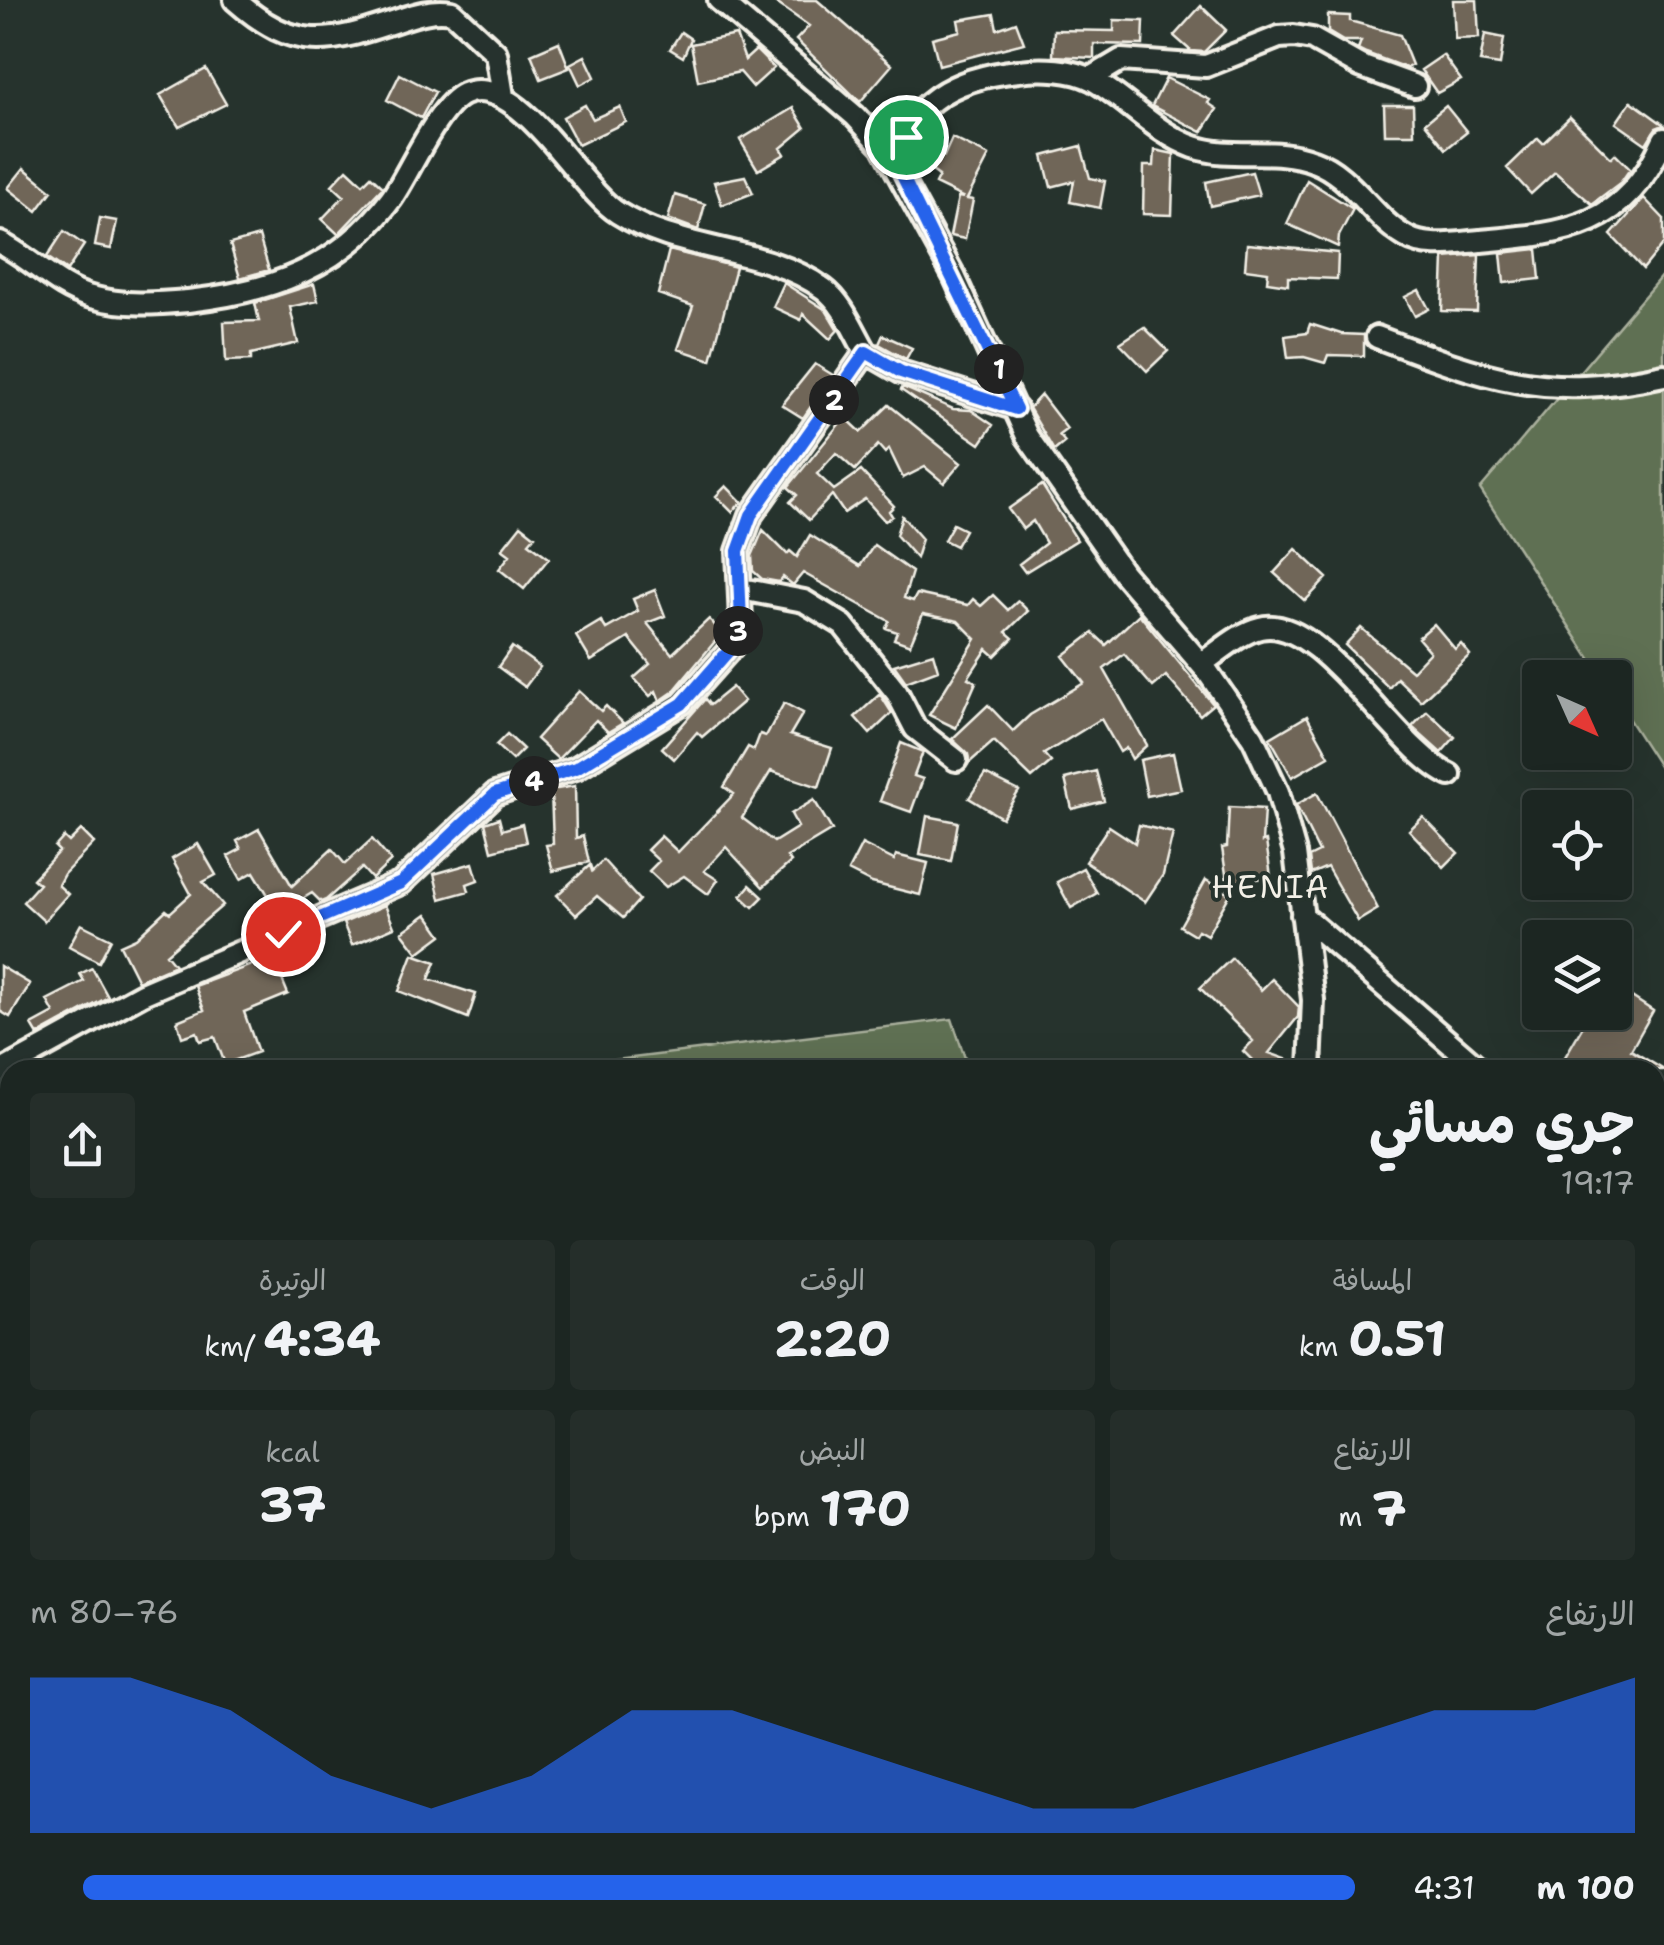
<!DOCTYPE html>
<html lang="ar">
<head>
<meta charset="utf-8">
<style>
  :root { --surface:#1c2622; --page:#252e2a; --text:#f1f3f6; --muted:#a0a5a5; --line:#3a4340; --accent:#2563eb }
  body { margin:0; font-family:"Shantell Sans","Playpen Sans Arabic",sans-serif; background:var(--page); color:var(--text); direction:rtl; height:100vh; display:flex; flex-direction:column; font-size:38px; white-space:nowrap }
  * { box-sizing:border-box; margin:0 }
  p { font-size:32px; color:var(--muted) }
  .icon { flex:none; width:55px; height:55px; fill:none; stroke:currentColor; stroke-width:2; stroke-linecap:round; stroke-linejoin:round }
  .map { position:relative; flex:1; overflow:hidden; direction:ltr }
  .details { position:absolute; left:0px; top:1060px; width:1665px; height:885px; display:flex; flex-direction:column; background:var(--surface); border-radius:30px 30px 0 0; box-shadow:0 10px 40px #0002,0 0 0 2px var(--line); direction:rtl }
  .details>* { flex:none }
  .needle { width:65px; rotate:135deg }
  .buttons { position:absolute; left:1522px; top:660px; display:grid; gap:20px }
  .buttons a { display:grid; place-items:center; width:110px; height:110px; border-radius:10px; background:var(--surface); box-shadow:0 10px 40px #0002,0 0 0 2px var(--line); font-size:50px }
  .pin { position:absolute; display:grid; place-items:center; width:85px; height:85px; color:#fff; margin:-42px; border:5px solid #fff; border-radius:50%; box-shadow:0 2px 10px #0007 }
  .km { position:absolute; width:50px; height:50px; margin:-25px; border-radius:50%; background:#222; color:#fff; font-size:28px; line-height:50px; text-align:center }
  .round { display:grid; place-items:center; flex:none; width:105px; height:105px; border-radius:10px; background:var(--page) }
  .summary { display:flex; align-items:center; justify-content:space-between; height:170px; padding:0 30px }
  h1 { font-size:55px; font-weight:700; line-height:75px }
  .figures { display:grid; grid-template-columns:repeat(3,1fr); gap:15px; height:170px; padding:10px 30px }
  .figures div { display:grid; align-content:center; border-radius:10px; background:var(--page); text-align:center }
  .figures b { font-size:50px; font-weight:700 }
  .figures small { font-size:28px; font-weight:400 }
  .figures p { font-size:28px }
  .chart { height:280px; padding:20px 30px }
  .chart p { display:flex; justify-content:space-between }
  .chart svg { width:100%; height:180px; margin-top:10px; fill:var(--accent); opacity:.7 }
  ul { padding:0 30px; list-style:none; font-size:32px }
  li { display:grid; grid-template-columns:160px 120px 1fr; align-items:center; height:75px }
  li i { height:25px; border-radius:12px; background:var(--accent) }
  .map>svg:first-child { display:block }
  .green { fill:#5f7052; stroke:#aab09d; stroke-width:2.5 }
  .building { fill:#706659; stroke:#f4f1e8; stroke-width:2.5 }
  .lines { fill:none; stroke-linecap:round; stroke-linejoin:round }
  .minor-casing { stroke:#f4f1e8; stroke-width:28 }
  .minor { stroke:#26332d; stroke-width:20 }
  .route-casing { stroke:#fff; stroke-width:20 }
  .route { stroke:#2563eb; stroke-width:12 }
  .labels { text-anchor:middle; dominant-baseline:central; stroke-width:8; stroke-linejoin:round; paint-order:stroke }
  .quarter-label { font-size:32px; letter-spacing:2.5px; fill:#f4f1e8; stroke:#26332d }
</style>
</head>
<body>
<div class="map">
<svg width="1664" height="1945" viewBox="0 0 1664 1945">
  <rect width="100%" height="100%" fill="#26332d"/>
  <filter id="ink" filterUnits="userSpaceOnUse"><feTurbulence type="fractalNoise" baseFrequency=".01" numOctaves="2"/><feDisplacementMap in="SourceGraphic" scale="20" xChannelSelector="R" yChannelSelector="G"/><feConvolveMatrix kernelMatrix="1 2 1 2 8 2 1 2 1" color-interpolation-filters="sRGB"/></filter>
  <g filter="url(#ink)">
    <!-- green -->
    <path class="green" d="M1664 273V774L1615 698V678L1602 677 1480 489Z
      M952 1019 969 1070H534Z
      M10 1226V1810L0 1815V1230Z
      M1664 1781V1945H1568V1935H1655V1792Z"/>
    <!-- building -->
    <path class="building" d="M772 0H817L892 65 860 102 796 40 809 26Z
      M1453 0H1477L1479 38 1455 39Z
      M1201 6 1226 30 1204 52 1191 51 1174 36Z
      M994 14 997 29 1016 22 1024 43 939 65 932 38 960 31 958 20Z
      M1328 15 1350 16V21L1400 35 1412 65 1406 68 1366 53 1358 49 1361 41H1343L1328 32Z
      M1114 20 1144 21 1143 45 1094 44V58L1053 56 1054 30 1114 31Z
      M681 32 691 39 683 57 670 49Z
      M1485 34 1504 38 1500 65 1480 62Z
      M736 35 745 60 756 50 774 68 753 87 740 72 698 81 691 44Z
      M559 42 569 68 541 79 531 54Z
      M1443 55 1461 80 1437 93 1421 70Z
      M585 56 595 77 580 85 570 64Z
      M206 69 226 104 179 127 160 95Z
      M400 74 435 92 421 118 387 100Z
      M1166 78 1210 100 1208 103 1217 109 1202 132 1152 106Z
      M1631 101 1664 125 1656 128 1646 144 1616 123Z
      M585 105 593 119 620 107 626 122 578 145 563 117Z
      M1384 105H1413L1414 134H1385Z
      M1446 106 1467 132 1446 149 1425 123Z
      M793 108 805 128 781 148 785 154 758 170 740 140Z
      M1570 117 1611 158 1615 154 1630 169 1621 182 1592 204 1555 172 1531 194 1507 168 1538 138 1543 143Z
      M920 138 944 156 952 138 989 156 967 199 973 200 965 239 950 236 958 197 964 198 935 184 939 176 917 160 912 164Z
      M1081 146 1090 178 1105 181 1100 208 1070 202 1074 181 1051 187 1043 156Z
      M1155 150 1174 154 1172 215 1143 214 1144 166H1154Z
      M24 168 52 191 37 211 8 188Z
      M347 169 363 184 371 176 383 187 338 234 322 219 344 196 332 185Z
      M1252 172 1259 195 1210 206 1206 182Z
      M745 176 753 193 722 205 714 182Z
      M1307 180 1353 209 1339 236 1338 247 1287 224Z
      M675 195 705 204 698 230 668 219Z
      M1644 198 1664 219V243L1643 269 1611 235Z
      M100 218 117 221 111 249 95 246Z
      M64 231 84 245 67 271 47 257Z
      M259 236 269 270 240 278 230 244Z
      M1247 244 1338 253 1337 279 1288 277V285L1267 282 1268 272 1245 269Z
      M1537 249 1540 279 1504 283 1501 253Z
      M669 250 736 267 711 360 678 349 693 306 658 294Z
      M1479 255 1477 312 1442 311 1444 258Z
      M784 283 826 310 838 330 830 339 803 314 801 320 773 307Z
      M314 284 318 301 290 307 298 343 251 354V360L226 361 224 322 259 321 255 303Z
      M1419 290 1429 309 1415 316 1405 297Z
      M1310 324 1341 334 1364 335V356L1328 355 1325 363 1304 357 1288 358 1285 336 1307 333Z
      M1144 327 1168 351 1147 371 1120 343Z
      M883 335 912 348 906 359 879 344Z
      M815 364 833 375 803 418 782 405Z
      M903 387 953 409 971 410 993 425 980 444 901 390Z
      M1041 395 1067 429 1059 435 1065 442 1054 451 1029 408Z
      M889 405 961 463 944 483 925 467 903 478 889 449 885 453 878 445 855 470 836 453 817 474 834 490 861 471 894 506 889 511 892 516 885 521 865 499 844 513 832 495 809 520 790 502 797 495 788 487 845 417 861 432Z
      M1042 485 1077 540 1025 572 1019 564 1046 543 1033 521 1023 529 1008 509Z
      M726 486 742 502 732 512 716 496Z
      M902 516 922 539 916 558 896 535Z
      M953 524 965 530 956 546 944 540Z
      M521 525 535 536 529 543 549 558 524 589 499 569 510 555 502 549Z
      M763 530 787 554 790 551 797 557 810 535 860 566 874 545 912 572 904 598 913 601 917 594 968 605 973 599 981 606 993 595 1008 610 1018 601 1028 611 1006 632 1013 638 995 656 987 649 968 678 976 682 956 728 929 715 976 639 958 621 923 614 910 645 894 639 897 632 886 628 889 621 803 573 793 585 783 577 779 582 762 579 753 571 752 556Z
      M1296 549 1327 578 1305 601 1274 573Z
      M655 590 665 616 647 623 672 654 709 619 722 633 673 692 660 701 656 691 650 696 634 678 650 664 629 638 591 661 576 636 601 621 606 629 638 611 633 599Z
      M1139 614 1213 704 1200 715 1166 676 1153 687 1124 654 1104 669 1147 745 1132 759 1126 748 1120 752 1101 719 1044 754 1051 762 1032 778 994 741 969 763 968 754 952 739 988 705 1013 731 1030 715 1084 683 1063 656 1093 633 1106 645Z
      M1434 624 1455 649 1461 644 1470 655 1421 701 1397 678 1389 688 1345 645 1361 628 1412 671 1430 652 1418 638Z
      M512 647 540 667 525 687 498 667Z
      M933 653 938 670 906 682 894 665Z
      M732 687 744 701 702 737 697 732 674 759 662 748 705 699 710 705Z
      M579 691 601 711 606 706 623 723 608 732 596 720 558 759 536 739Z
      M880 694 892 713 870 734 855 717Z
      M784 703 803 713 790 735 832 748 819 787 771 771 742 818 774 842 798 827 791 814 814 800 832 830 787 857 791 862 763 887 726 847 704 871 718 880 708 894 684 876 666 887 649 871 659 861 647 850 661 836 678 852 734 794 724 787 748 747 754 750 760 734 766 736Z
      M1427 711 1455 737 1441 753 1412 727Z
      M1307 716 1329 756 1292 777 1270 738Z
      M507 734 523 749 512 760 496 745Z
      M901 743 923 752 914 776 923 779 911 812 880 801Z
      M1173 753 1181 789 1147 796 1140 760Z
      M1096 771 1104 801 1072 809 1065 779Z
      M985 774 1019 791 1002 818 969 798Z
      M575 786 576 838 583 836 589 862 553 871 546 845 553 844 551 790Z
      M1317 793 1378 909 1358 921 1327 867 1311 874 1309 857 1319 852 1296 805Z
      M1229 807 1264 809 1262 842 1266 841 1271 877 1237 882 1207 935 1198 930 1195 935 1180 926 1206 880 1229 894 1222 848 1227 847Z
      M927 816 958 822 951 861 920 855Z
      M1423 817 1458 853 1444 867 1409 830Z
      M499 818 502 830 522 824 526 842 492 851 485 823Z
      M1139 825 1173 833 1163 875 1145 902 1085 862 1109 826 1135 843Z
      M259 829 292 886 332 849 345 864 372 839 391 861 372 879 362 868 326 900 321 902 312 893 279 913 254 872 241 879 228 856 241 849 237 841Z
      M81 830 94 843 64 874 58 885 68 894 44 921 23 902 39 884 33 879 59 851 55 847 64 837 69 842Z
      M198 844 216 875 203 882 223 905 166 954 175 965 138 981 120 945 136 938 166 910 170 913 191 894 172 859Z
      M862 844 894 860 896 855 928 863 920 895 872 883 848 871Z
      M603 860 639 900 623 918 597 896 576 915 557 895 590 865 592 871Z
      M473 863 478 880 467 884 469 891 440 899 434 874Z
      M1083 868 1097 893 1071 908 1057 882Z
      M750 885 763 897 753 907 741 896Z
      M385 905 394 927 352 945 343 923Z
      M427 914 442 935 418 953 402 932Z
      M81 924 111 939 99 962 69 946Z
      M413 954 436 962 429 979 476 994 468 1018 399 991Z
      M273 957 288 994 244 1012 258 1052 225 1064 215 1037 200 1041 197 1032 182 1037 177 1021 204 1010 195 986Z
      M1232 958 1261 990 1272 979 1299 1007 1298 1017 1269 1053 1297 1063 1296 1070H1262L1243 1051 1253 1041 1200 988Z
      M1615 958 1631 969 1618 988 1653 1011 1631 1050 1664 1070H1575L1562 1062 1591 1012H1615Z
      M0 966 30 984 10 1017 0 1011Z
      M92 968 108 997 38 1035 32 1025 54 1013 47 1000 84 981 80 974Z"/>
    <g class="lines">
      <!-- minor casing -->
      <g class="minor-casing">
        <path id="minor" d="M235 0C295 53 328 44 399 20 417 14 433 9 452 12L496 53 503 96
          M719 0 855 116 883 146 954 276 1027 436 1123 573 1207 671 1253 738 1278 792 1295 853 1313 1000 1310 1070
          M1091 78 1121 60 1206 66 1279 37 1294 36 1312 39 1360 66 1415 86
          M897 167C904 102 957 77 1019 71 1041 68 1073 69 1093 80 1128 100 1155 133 1194 147 1232 160 1275 146 1313 161 1352 175 1371 217 1406 237 1426 249 1457 243 1480 241 1568 233 1624 229 1664 139
          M0 243C31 258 57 288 91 297 124 306 154 304 188 301 270 292 340 268 391 199 409 174 437 106 464 94 518 71 578 188 618 213 680 253 764 245 824 289 843 303 854 332 866 352L751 515 738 551 741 622 732 647 682 703 576 768 495 794 401 883 142 994 0 1072
          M1377 337C1487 379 1545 401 1664 375
          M866 352 901 372 1016 409
          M741 589 804 601 843 625 897 693 915 728 956 760
          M1201 664C1219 652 1239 633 1260 628 1320 613 1395 750 1450 775
          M1302 915 1481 1070
          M1655 1236 1664 1245
          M859 1945V1935"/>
      </g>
      <!-- minor -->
      <use href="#minor" class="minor"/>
    </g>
  </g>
  <g class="lines" filter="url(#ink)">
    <!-- route casing -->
    <g class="route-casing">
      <path id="route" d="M283 934 401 883 495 794 576 768 682 704 732 647 741 622 738 551 751 515 866 352 901 372 1016 409 898 167V149L906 137"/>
    </g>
    <!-- route -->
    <use href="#route" class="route"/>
  </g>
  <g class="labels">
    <!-- quarter labels -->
    <g class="quarter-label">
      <text x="1271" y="886">HENIA</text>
    </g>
  </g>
</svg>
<div class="buttons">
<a><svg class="needle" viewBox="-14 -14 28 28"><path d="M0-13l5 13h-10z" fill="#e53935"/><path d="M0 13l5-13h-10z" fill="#a0a5a5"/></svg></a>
<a><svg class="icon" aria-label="locate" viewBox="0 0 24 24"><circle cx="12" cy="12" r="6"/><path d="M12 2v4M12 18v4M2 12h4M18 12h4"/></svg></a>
<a><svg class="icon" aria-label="layers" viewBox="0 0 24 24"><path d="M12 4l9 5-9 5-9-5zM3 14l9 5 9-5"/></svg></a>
</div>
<div class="pin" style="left:906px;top:137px;background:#1e9e55"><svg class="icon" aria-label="arrive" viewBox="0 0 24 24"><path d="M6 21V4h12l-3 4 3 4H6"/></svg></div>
<div class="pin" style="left:283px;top:934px;background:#d93025"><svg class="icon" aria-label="check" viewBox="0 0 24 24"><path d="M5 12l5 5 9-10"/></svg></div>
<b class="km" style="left:999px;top:369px">1</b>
<b class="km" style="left:834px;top:400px">2</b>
<b class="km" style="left:738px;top:631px">3</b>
<b class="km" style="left:534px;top:781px">4</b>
<section class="details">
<div class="summary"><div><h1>جري مسائي</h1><p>19:17</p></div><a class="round"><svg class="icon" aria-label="share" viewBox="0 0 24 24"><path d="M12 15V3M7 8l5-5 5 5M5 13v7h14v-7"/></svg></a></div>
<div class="figures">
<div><p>المسافة</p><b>0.51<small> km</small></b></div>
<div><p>الوقت</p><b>2:20</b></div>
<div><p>الوتيرة</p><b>4:34<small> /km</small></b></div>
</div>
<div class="figures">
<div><p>الارتفاع</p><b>7<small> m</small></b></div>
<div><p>النبض</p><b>170<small> bpm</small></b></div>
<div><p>kcal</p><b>37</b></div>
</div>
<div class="chart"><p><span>الارتفاع</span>76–80 m</p>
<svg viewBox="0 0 160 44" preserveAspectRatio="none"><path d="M0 44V6L10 6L20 14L30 30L40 38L50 30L60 14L70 14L80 22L90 30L100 38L110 38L120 30L130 22L140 14L150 14L160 6V44z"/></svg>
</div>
<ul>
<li><b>100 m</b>4:31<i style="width:96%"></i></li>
</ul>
</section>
</div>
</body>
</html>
